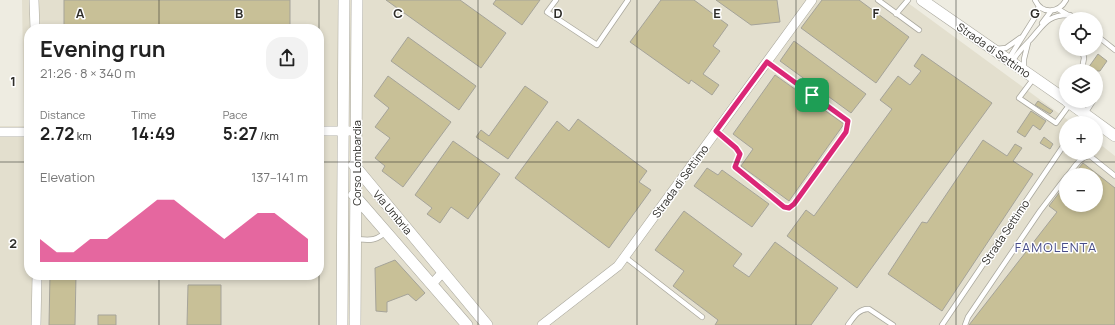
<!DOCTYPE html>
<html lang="en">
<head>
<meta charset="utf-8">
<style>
  :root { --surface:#fff; --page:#f2f2f2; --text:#222; --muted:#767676; --accent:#db2777 }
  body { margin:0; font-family:Manrope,sans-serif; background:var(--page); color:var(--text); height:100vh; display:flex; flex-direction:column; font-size:15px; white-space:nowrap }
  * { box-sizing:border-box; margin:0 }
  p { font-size:13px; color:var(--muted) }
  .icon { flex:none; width:22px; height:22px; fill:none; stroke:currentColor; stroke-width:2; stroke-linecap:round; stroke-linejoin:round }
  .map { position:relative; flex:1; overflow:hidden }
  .drawer { position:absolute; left:24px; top:24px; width:300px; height:256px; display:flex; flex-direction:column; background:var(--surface); border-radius:16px; box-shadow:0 2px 6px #0003 }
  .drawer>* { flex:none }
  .fabs { position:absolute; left:1059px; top:12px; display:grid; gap:8px }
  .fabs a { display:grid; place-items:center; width:44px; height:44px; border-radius:50%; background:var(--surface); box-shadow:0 2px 6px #0003; font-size:20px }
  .pin { position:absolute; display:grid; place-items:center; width:34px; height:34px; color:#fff; margin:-17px; border-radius:8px; box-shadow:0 2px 6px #0006 }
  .round { display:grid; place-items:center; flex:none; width:42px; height:42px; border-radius:16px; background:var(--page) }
  .summary { display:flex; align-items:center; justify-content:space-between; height:68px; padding:0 16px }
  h1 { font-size:22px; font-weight:700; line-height:30px }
  .figures { display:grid; grid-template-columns:repeat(3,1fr); gap:6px; height:68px; padding:4px 16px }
  .figures div { display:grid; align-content:center }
  .figures b { font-size:17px; font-weight:700 }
  .figures small { font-size:11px; font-weight:400 }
  .figures p { font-size:11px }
  .chart { height:112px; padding:8px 16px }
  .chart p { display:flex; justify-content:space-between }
  .chart svg { width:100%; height:72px; margin-top:4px; fill:var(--accent); opacity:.7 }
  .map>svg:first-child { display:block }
  .built { fill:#e3dfce; fill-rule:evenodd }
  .building { fill:#c8c097; stroke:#a5a399 }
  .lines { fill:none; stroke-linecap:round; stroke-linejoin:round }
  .service-casing { stroke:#aaa89e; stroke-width:6 }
  .minor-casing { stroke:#aaa89e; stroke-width:10 }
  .tertiary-casing { stroke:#aaa89e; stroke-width:12 }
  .service { stroke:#fff; stroke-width:4.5 }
  .minor { stroke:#fff; stroke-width:9 }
  .tertiary { stroke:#fff; stroke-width:11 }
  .route-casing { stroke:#fff; stroke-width:8 }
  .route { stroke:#db2777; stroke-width:5 }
  .grid { fill:none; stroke:#2e2d29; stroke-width:1; stroke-opacity:0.55 }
  .labels { text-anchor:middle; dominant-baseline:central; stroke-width:3; stroke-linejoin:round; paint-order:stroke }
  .street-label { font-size:11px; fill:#2e2d29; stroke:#fff }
  .quarter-label { font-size:13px; letter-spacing:1px; fill:#484d8a; stroke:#fff }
  .grid-label { font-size:13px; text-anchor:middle; font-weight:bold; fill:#2e2d29; stroke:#fff; stroke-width:3; stroke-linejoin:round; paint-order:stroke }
</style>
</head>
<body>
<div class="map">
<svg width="1115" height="325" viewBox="0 0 1115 325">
  <rect width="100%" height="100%" fill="#eeece1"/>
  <!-- built -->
  <path class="built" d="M22 0H904L1072 123H1066V153H1096V141L1115 156V325H0V126H24ZM29 29H319V275H29ZM1066 175H1096V205H1066Z"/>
  <!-- building -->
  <path class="building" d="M64 0H290V29H64Z
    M386 0H460L506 33 481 68Z
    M496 0H540L522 25 493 4Z
    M661 0H694L728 25 713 46 720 51 703 74 719 85 712 95 691 80 689 84 630 42Z
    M716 0H777L780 22 751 25Z
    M822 0H859L909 37 876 83 801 28Z
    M408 37 476 86 459 110 391 61Z
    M794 41 866 94 851 113 780 61Z
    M922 54 992 103 857 288 787 236 806 210 814 216 892 109 880 100 898 76 910 85 921 71 914 66Z
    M1098 54 1107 61 1100 71H1086Z
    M775 75 844 124 789 201 741 166 753 149 733 134Z
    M388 76 451 122 403 187 382 171 385 166 375 158 390 138 375 127 389 108 374 96Z
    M525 86 548 102 508 159 476 137 481 130 489 136Z
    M1038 101 1053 111 1050 114 1035 105Z
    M1031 111 1046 121 1040 130 1033 125 1025 137 1017 132Z
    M578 119 647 171 639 182 651 190 609 248 515 178 557 121 569 131Z
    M1044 137 1053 144 1050 149 1040 143Z
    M983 140 1007 156 1015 144 1022 148 1013 161 1033 174 942 311 888 274 922 222 927 223Z
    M453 141 500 174 468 219 451 207 440 223 427 214 432 208 415 195Z
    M1083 163 1115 188V325H969L1057 212 1049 206 1066 184V205H1096V175H1073Z
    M707 168 718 175 722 170 769 204 752 227 694 186Z
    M684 211 742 254 733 266 749 277 775 242 838 288 811 325H715L718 320 673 286 684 271 655 250Z
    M395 260 425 293 416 301 408 294 387 302V312L376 311 375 268Z
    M50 275H76L75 325H49Z
    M188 285H221V325H187Z
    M98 315H116V325H98Z"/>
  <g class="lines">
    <!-- service casing -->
    <g class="service-casing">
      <path id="service" d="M556 0 547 12 597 45 628 0
        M878 0 919 30
        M1035 0C1042 15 1059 13 1066 0
        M1058 9 1075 19
        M896 14 908 0
        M1042 23 1051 11
        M1096 35 1115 50
        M996 49 1006 48 1020 38
        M1008 60 1035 17 1039 6
        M1012 62C1017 53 1023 47 1030 40 1043 26 1047 14 1070 15
        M1024 69V59L1028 43
        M1082 69 1084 58 1082 49
        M1034 78 1019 98 1056 123 1070 104
        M1096 85 1097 80
        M1079 123 1093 101
        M716 131 736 148 740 155 735 167 740 172 784 207 789 208 794 204 846 132 848 121 767 62
        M1068 175C1074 168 1080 156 1090 156L1115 176
        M355 239C368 240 377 242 386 231
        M625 257 702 317
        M848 325C853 318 859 308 869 309L893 325
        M942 325 1066 142
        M965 325 968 317 1040 211 1066 177"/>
    </g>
    <!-- minor casing -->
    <g class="minor-casing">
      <path id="minor" d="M34 0 35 29
        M319 131H356
        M0 132H29
        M432 284 443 272
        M36 325 37 275
        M542 325 618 266 812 0"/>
    </g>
    <!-- tertiary casing -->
    <g class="tertiary-casing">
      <path id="tertiary" d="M922 0 1066 100
        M1067 101 1115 136
        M354 165 487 325
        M354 195 467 325
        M342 325 344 0
        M355 325 357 0"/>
    </g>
    <!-- service -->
    <use href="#service" class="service"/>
    <!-- minor -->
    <use href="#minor" class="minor"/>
    <!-- tertiary -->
    <use href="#tertiary" class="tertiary"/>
  </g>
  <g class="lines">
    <!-- route casing -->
    <g class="route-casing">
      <path id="route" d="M767 62 848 121 846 132 794 204 789 208 784 207 735 167 740 154 736 148 716 131Z"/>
    </g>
    <!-- route -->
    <use href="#route" class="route"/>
  </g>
  <!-- grid -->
  <path class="grid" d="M159 0V29M319 0V29M478 0V325M637 0V325M796 0V325M956 0V325M0 162H29M319 162H1115M159 275V325M319 275V325"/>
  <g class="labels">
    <!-- street labels -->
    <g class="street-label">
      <text transform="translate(994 50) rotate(35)">Strada di Settimo</text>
      <text transform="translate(356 163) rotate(-90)">Corso Lombardia</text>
      <text transform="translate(680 181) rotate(-54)">Strada di Settimo</text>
      <text transform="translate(393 212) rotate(50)">Via Umbria</text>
      <text transform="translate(1005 232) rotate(-56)">Strada Settimo</text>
    </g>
    <!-- quarter labels -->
    <g class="quarter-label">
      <text x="1056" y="247">FAMOLENTA</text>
    </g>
  </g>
  <g class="grid-label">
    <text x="80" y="18">A</text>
    <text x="239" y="18">B</text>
    <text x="398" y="18">C</text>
    <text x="558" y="18">D</text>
    <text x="717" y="18">E</text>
    <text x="876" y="18">F</text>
    <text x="1035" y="18">G</text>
    <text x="13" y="86">1</text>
    <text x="13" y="248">2</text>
  </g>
</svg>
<div class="fabs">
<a><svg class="icon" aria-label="locate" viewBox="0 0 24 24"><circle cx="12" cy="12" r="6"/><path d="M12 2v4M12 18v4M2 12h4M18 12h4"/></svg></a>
<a><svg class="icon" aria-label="layers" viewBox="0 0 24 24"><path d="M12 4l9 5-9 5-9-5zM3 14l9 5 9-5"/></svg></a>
<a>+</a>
<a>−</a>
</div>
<div class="pin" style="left:812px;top:95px;background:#1e9e55"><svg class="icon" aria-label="arrive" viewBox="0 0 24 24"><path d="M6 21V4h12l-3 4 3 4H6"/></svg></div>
<section class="drawer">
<div class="summary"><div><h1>Evening run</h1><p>21:26 · 8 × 340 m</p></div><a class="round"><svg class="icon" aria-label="share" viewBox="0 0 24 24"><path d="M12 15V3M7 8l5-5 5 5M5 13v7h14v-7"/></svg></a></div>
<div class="figures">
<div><p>Distance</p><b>2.72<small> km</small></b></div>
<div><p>Time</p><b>14:49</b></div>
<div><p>Pace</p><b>5:27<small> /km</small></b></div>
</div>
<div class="chart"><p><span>Elevation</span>137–141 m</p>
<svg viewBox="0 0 160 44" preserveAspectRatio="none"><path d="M0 44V30L10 38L20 38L30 30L40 30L50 22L60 14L70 6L80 6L90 14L100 22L110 30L120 22L130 14L140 14L150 22L160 30V44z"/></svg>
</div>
</section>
</div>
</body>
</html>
